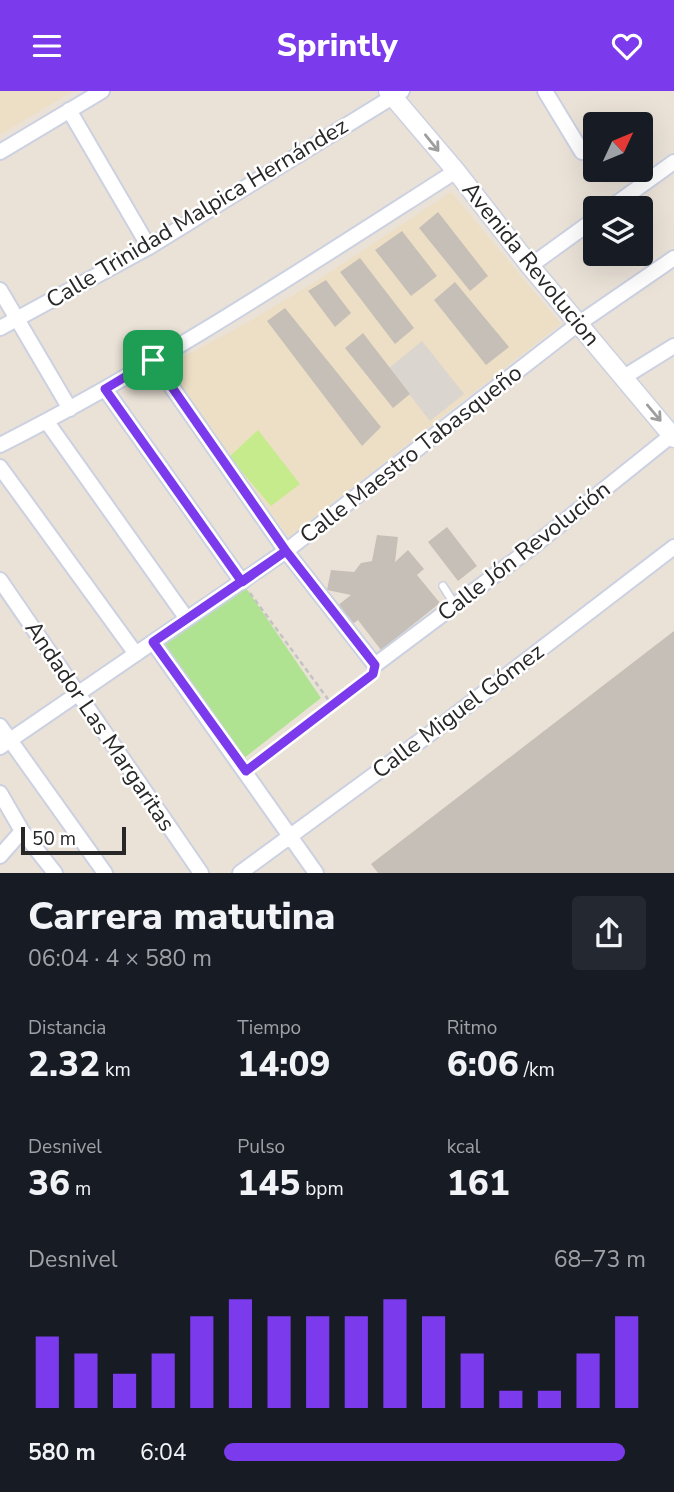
<!DOCTYPE html>
<html lang="es">
<head>
<meta charset="utf-8">
<style>
  :root { --surface:#171b24; --page:#242831; --text:#f1f3f6; --muted:#9ea1a6; --accent:#7c3aed }
  body { margin:0; font-family:"Nunito Sans",sans-serif; background:var(--page); color:var(--text); height:100vh; display:flex; flex-direction:column; font-size:26px; white-space:nowrap }
  * { box-sizing:border-box; margin:0 }
  p { font-size:23px; color:var(--muted) }
  .icon { flex:none; width:38px; height:38px; fill:none; stroke:currentColor; stroke-width:2; stroke-linecap:round; stroke-linejoin:round }
  .map { position:relative; height:782px; overflow:hidden }
  .sheet { display:flex; flex-direction:column; background:var(--surface); flex:1 }
  .sheet>* { flex:none }
  .needle { width:46px; rotate:46deg }
  .buttons { position:absolute; left:583px; top:21px; display:grid; gap:14px }
  .buttons a { display:grid; place-items:center; width:70px; height:70px; border-radius:7px; background:var(--surface); box-shadow:0 7px 28px #0002; font-size:35px }
  .scale { position:absolute; left:21px; bottom:18px; width:105px; box-sizing:border-box; padding-left:7px; border:4px solid #272727; border-top:0; font-size:19px; line-height:24px; white-space:nowrap; color:#272727; -webkit-text-stroke:5px #fff; paint-order:stroke }
  .pin { position:absolute; display:grid; place-items:center; width:60px; height:60px; color:#fff; margin:-30px; border-radius:14px; box-shadow:0 4px 10px #0006 }
  .round { display:grid; place-items:center; flex:none; width:74px; height:74px; border-radius:7px; background:var(--page) }
  .headline { display:flex; align-items:center; justify-content:space-between; height:119px; padding:0 28px }
  h1 { font-size:38px; font-weight:800; line-height:52px }
  .stats { display:grid; grid-template-columns:repeat(3,1fr); gap:10px; height:119px; padding:7px 28px }
  .stats div { display:grid; align-content:center }
  .stats b { font-size:35px; font-weight:800 }
  .stats small { font-size:19px; font-weight:400 }
  .stats p { font-size:19px }
  .chart { height:196px; padding:14px 28px }
  .chart p { display:flex; justify-content:space-between }
  .chart svg { width:100%; height:126px; margin-top:7px; stroke:var(--accent); stroke-width:6 }
  ul { padding:0 28px; list-style:none; font-size:23px }
  li { display:grid; grid-template-columns:112px 84px 1fr; align-items:center; height:52px }
  li i { height:18px; border-radius:9px; background:var(--accent) }
  header { display:flex; justify-content:space-between; align-items:center; height:91px; padding:0 28px; background:var(--accent); color:#fff; font-size:32px; font-weight:800 }
  .map>svg:first-child { display:block }
  .education { fill:#eddfc5 }
  .green { fill:#afe391 }
  .pitch { fill:#c5eb8c }
  .plaza { fill:#dad5ce }
  .building { fill:#c5bfb7 }
  .lines { fill:none; stroke-linecap:round; stroke-linejoin:round }
  .service-casing { stroke:#ccd1e1; stroke-width:10 }
  .minor-casing { stroke:#ccd1e1; stroke-width:18 }
  .tertiary-casing { stroke:#ccd1e1; stroke-width:21 }
  .path { stroke:#c3c3c3; stroke-width:2.5; stroke-dasharray:5 3.5; stroke-linecap:butt }
  .service { stroke:#fff; stroke-width:7 }
  .minor { stroke:#fff; stroke-width:14 }
  .tertiary { stroke:#fff; stroke-width:18 }
  .oneway { stroke:#9e9e9e }
  .route-casing { stroke:#fff; stroke-width:14 }
  .route { stroke:#7c3aed; stroke-width:9 }
  .labels { text-anchor:middle; dominant-baseline:central; stroke-width:5; stroke-linejoin:round; paint-order:stroke }
  .street-label { font-size:23px; fill:#272727; stroke:#fff }
</style>
</head>
<body>
<header><svg class="icon" aria-label="menu" viewBox="0 0 24 24"><path d="M4 6h16M4 12h16M4 18h16"/></svg>Sprintly<svg class="icon" aria-label="heart" viewBox="0 0 24 24"><path d="M12 20l-8-8c-3-5 5-10 8-4 3-6 11-1 8 4z"/></svg></header>
<div class="map">
<svg width="674" height="782" viewBox="0 0 674 782">
  <rect width="100%" height="100%" fill="#eae2d7"/>
  <!-- education -->
  <path class="education" d="M0 0H73L0 44Z
    M451 101 561 233 289 446 162 277 243 234 315 191Z"/>
  <!-- green -->
  <path class="green" d="M242 491 321 607 239 671 153 551Z"/>
  <!-- pitch -->
  <path class="pitch" d="M258 339 300 393 271 415 229 366Z"/>
  <!-- plaza -->
  <path class="plaza" d="M422 250 464 303 430 330 389 277Z"/>
  <!-- building -->
  <path class="building" d="M438 121 488 185 470 200 419 137Z
    M402 140 437 185 411 205 375 159Z
    M360 167 414 237 395 253 340 181Z
    M326 189 351 222 335 236 308 200Z
    M455 191 509 256 486 274 434 209Z
    M285 217 381 336 362 355 267 230Z
    M363 242 410 303 393 317 345 257Z
    M447 436 477 475 458 490 428 451Z
    M377 444 398 446 395 471 408 459 424 478 417 484 440 512 381 559 358 529 351 534 337 515 351 504 327 499 331 479 354 481 361 472 372 470Z
    M674 540V782H378L371 773Z"/>
  <g class="lines">
    <!-- service casing -->
    <g class="service-casing">
      <path id="service" d="M443 495 455 514"/>
    </g>
    <!-- minor casing -->
    <g class="minor-casing">
      <path id="minor" d="M545 0 582 61
        M69 19 149 156
        M0 61 102 0
        M610 117 674 71
        M530 175 595 128
        M0 199 70 318
        M0 237 149 156 402 0
        M153 269 286 460 375 574 531 457 672 344
        M624 286 674 255
        M105 298 242 491
        M47 331 187 528
        M0 354C158 274 306 176 456 80
        M0 376 136 563
        M0 489 201 782
        M153 551 316 782
        M0 635 105 782
        M0 656 286 460 578 233 674 167
        M0 702 22 740 55 782
        M0 765 22 740
        M240 782 446 631 674 456"/>
    </g>
    <!-- tertiary casing -->
    <g class="tertiary-casing">
      <path id="tertiary" d="M388 0 456 80 530 175 674 347"/>
    </g>
    <!-- path -->
    <path class="path" d="M250 502 333 615
      M257 672 368 587"/>
    <!-- service -->
    <use href="#service" class="service"/>
    <!-- minor -->
    <use href="#minor" class="minor"/>
    <!-- tertiary -->
    <use href="#tertiary" class="tertiary"/>
  </g>
  <!-- one-way arrows -->
  <defs><path id="oneway-shaft" d="M-6 0H5M1.5-3L5.5 0L1.5 3" fill="none" stroke-width="1.6" stroke-linecap="round" stroke-linejoin="round" transform="scale(1.75)"/></defs>
  <g class="oneway">
    <use href="#oneway-shaft" transform="translate(432 52) rotate(51)"/>
    <use href="#oneway-shaft" transform="translate(654 322) rotate(50)"/>
  </g>
  <g class="lines">
    <!-- route casing -->
    <g class="route-casing">
      <path id="route" d="M153 269 286 460 153 551 246 680 373 583 375 574 286 460 242 491 105 298 153 269"/>
    </g>
    <!-- route -->
    <use href="#route" class="route"/>
  </g>
  <g class="labels">
    <!-- street labels -->
    <g class="street-label">
      <text transform="translate(197 122) rotate(-31)">Calle Trinidad Malpica Hernández</text>
      <text transform="translate(531 173) rotate(51)">Avenida Revolucion</text>
      <text transform="translate(411 363) rotate(-38)">Calle Maestro Tabasqueño</text>
      <text transform="translate(524 460) rotate(-38)">Calle Jón Revolución</text>
      <text transform="translate(458 620) rotate(-37)">Calle Miguel Gómez</text>
      <text transform="translate(100 635) rotate(56)">Andador Las Margaritas</text>
    </g>
  </g>
</svg>
<div class="buttons">
<a><svg class="needle" viewBox="-14 -14 28 28"><path d="M0-13l5 13h-10z" fill="#e53935"/><path d="M0 13l5-13h-10z" fill="#9ea1a6"/></svg></a>
<a><svg class="icon" aria-label="layers" viewBox="0 0 24 24"><path d="M12 4l9 5-9 5-9-5zM3 14l9 5 9-5"/></svg></a>
</div>
<div class="scale">50 m</div>
<div class="pin" style="left:153px;top:269px;background:#1e9e55"><svg class="icon" aria-label="arrive" viewBox="0 0 24 24"><path d="M6 21V4h12l-3 4 3 4H6"/></svg></div>
</div>
<section class="sheet">
<div class="headline"><div><h1>Carrera matutina</h1><p>06:04 · 4 × 580 m</p></div><a class="round"><svg class="icon" aria-label="share" viewBox="0 0 24 24"><path d="M12 15V3M7 8l5-5 5 5M5 13v7h14v-7"/></svg></a></div>
<div class="stats">
<div><p>Distancia</p><b>2.32<small> km</small></b></div>
<div><p>Tiempo</p><b>14:09</b></div>
<div><p>Ritmo</p><b>6:06<small> /km</small></b></div>
</div>
<div class="stats">
<div><p>Desnivel</p><b>36<small> m</small></b></div>
<div><p>Pulso</p><b>145<small> bpm</small></b></div>
<div><p>kcal</p><b>161</b></div>
</div>
<div class="chart"><p><span>Desnivel</span>68–73 m</p>
<svg viewBox="0 0 160 44" preserveAspectRatio="none"><path d="M5 44V19M15 44V25M25 44V32M35 44V25M45 44V12M55 44V6M65 44V12M75 44V12M85 44V12M95 44V6M105 44V12M115 44V25M125 44V38M135 44V38M145 44V25M155 44V12"/></svg>
</div>
<ul>
<li><b>580 m</b>6:04<i style="width:95%"></i></li>
</ul>
</section>
</body>
</html>
